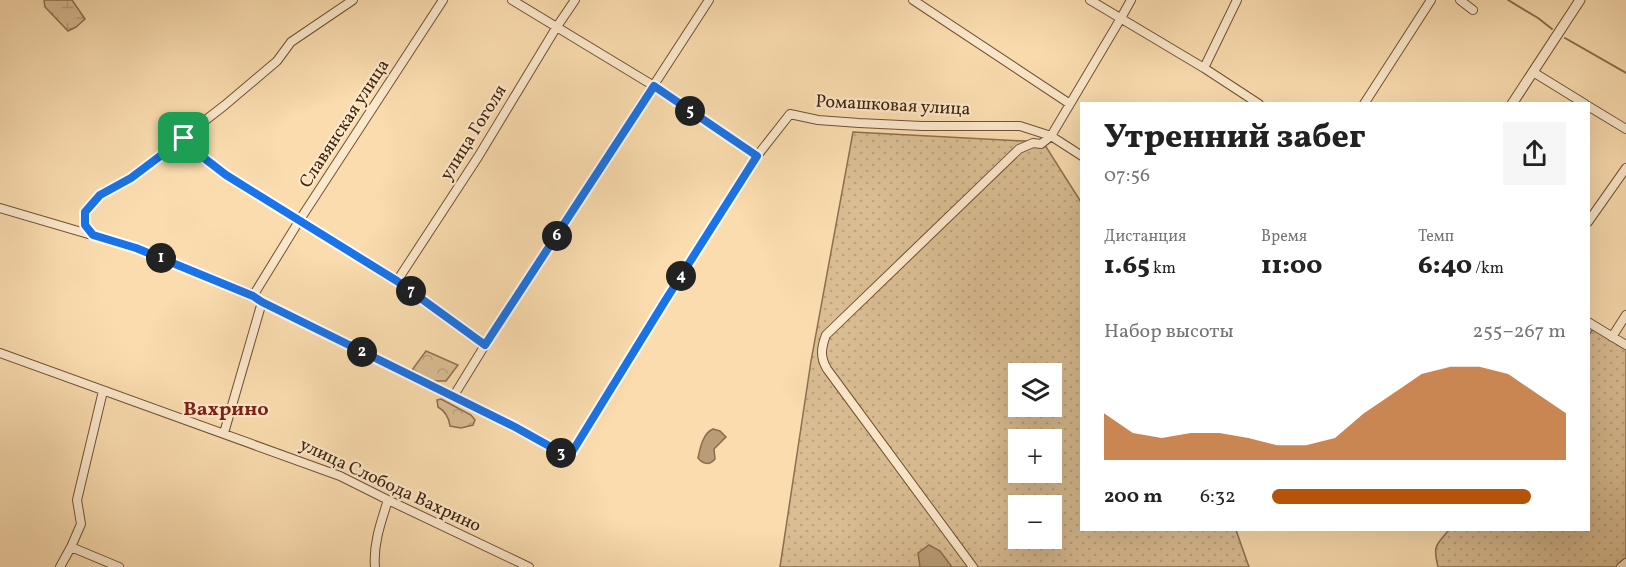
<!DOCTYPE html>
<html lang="ru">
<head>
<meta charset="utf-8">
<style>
  :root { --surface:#fff; --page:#f6f6f6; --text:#222; --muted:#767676; --accent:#b45309 }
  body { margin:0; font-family:Vollkorn,serif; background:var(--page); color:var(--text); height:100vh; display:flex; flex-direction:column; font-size:22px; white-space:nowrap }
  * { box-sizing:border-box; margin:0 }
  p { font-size:20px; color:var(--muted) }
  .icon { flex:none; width:33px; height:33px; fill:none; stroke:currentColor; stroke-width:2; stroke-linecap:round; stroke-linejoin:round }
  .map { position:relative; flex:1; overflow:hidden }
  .drawer { position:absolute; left:1080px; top:102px; width:510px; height:429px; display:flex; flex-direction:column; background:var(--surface); border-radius:0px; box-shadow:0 6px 24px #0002 }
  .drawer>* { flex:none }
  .buttons { position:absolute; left:1008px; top:363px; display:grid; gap:12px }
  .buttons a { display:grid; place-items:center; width:54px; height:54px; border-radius:0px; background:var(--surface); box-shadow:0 6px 24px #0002; font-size:30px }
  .pin { position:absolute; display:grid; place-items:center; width:51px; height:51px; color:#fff; margin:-26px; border-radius:12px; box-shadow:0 3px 9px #0006 }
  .km { position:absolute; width:30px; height:30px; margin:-15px; border-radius:50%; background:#222; color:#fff; font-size:16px; line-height:30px; text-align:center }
  .round { display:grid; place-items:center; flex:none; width:63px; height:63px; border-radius:0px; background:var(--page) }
  .head { display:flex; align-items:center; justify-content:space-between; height:102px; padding:0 24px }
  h1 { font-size:33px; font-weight:800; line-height:45px }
  .stats { display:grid; grid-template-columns:repeat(3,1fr); gap:9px; height:102px; padding:6px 24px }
  .stats div { display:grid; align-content:center }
  .stats b { font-size:26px; font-weight:800 }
  .stats small { font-size:16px; font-weight:400 }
  .stats p { font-size:16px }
  .chart { height:168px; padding:12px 24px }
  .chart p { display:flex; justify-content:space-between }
  .chart svg { width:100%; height:108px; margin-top:6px; fill:var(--accent); opacity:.7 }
  ul { padding:0 24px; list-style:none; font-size:20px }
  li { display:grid; grid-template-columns:96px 72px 1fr; align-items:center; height:45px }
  li i { height:15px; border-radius:8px; background:var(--accent) }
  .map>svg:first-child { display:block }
  .forest { fill:url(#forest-crowns); stroke:#8c704f; stroke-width:1.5 }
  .wetland { fill:url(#wetland-marsh); stroke:#8c704f; stroke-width:1.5 }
  .park { fill:url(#park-dots); stroke:#8c704f; stroke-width:1.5; fill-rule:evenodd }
  .water { fill:#ba9d77; stroke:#896d4c; stroke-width:1.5 }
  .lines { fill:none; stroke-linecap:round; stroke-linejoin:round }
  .stream { stroke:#896d4c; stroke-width:2 }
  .minor-casing { stroke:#6e5234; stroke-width:10 }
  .tertiary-casing { stroke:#6e5234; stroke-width:11 }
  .minor { stroke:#fce8cb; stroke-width:8 }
  .tertiary { stroke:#fce8cb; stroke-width:9 }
  .route-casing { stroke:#fff; stroke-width:12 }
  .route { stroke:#1a73e8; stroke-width:8 }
  .labels { text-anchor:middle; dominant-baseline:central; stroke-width:4.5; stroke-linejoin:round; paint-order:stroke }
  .street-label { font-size:18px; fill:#3f240b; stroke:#fce8cb }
  .neighbourhood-label { font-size:20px; font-weight:bold; fill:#7a1f14; stroke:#fce8cb }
</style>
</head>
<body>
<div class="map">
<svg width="1626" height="567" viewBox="0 0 1626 567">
  <defs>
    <pattern id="forest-crowns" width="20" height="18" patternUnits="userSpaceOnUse" patternTransform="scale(1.5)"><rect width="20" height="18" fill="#dabd93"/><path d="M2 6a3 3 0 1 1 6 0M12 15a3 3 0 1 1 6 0" fill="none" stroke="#bca27d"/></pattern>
    <pattern id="wetland-marsh" width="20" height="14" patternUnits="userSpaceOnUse" patternTransform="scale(1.5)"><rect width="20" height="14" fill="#dabd93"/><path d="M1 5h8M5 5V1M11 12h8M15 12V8" fill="none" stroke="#bca27d"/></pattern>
    <pattern id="park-dots" width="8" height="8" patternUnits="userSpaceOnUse" patternTransform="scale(1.5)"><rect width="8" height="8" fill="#dabd93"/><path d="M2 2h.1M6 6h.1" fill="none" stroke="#bca27d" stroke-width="1.8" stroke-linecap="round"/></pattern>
  </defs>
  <rect width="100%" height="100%" fill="#fadcaf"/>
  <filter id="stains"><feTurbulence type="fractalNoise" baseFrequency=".00333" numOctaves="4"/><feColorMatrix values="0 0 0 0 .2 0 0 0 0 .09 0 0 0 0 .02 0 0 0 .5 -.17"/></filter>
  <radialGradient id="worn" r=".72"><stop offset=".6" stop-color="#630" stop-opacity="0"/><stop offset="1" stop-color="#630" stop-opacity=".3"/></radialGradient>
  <!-- forest -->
  <path class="forest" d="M426 351 458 365 446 381H428L412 370Z
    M441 399 471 415 475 420 473 425 461 428 450 426C449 418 445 411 438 407L437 400Z"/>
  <!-- wetland -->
  <path class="wetland" d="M45 0H72L85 19 76 27 68 31 45 7 44 1Z"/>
  <!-- park -->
  <path class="park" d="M853 132 1043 142 1081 202 1082 530H1236L1249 567H780L811 361ZM1018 374H1052V406H1018ZM1018 440H1052V472H1018ZM1018 506H1052V538H1018Z
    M1596 324 1626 343V567H1438C1433 546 1435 546 1449 530H1588L1589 335Z"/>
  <!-- water -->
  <path class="water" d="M713 429 720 431 726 437 714 449 715 459C709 466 703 464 698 458 700 448 703 433 713 429Z
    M929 545 940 551 952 567H920L918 553Z"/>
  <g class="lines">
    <!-- stream -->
    <path class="stream" d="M1508 0 1538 18 1552 29
      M1565 38 1626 73"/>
    <!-- minor casing -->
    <g class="minor-casing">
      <path id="minor" d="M512 0 654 86 757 156
        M913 0 1070 104
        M1090 0 1204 68 1259 104
        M1460 0 1473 10
        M1204 68 1237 0
        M1533 72 1585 104
        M1364 104 1431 0
        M1588 106 1626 129
        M184 138 204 158 226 175 397 281 485 345
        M0 208 136 248 253 296 262 302 504 422 569 457 665 301 757 156 790 114 818 120 859 123 922 126H1020L1051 136 1082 156
        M1588 222 1626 168
        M93 234 85 225V211L100 195 131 178 225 105 277 61 291 42 353 0
        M397 281 478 157 556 28 575 0
        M253 296 299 221 443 0
        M1588 322 1626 345
        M1612 337 1626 315
        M0 353 340 476 388 500 529 567
        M453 397 485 345 709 0
        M224 433 262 302
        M71 547 119 567
        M60 567 71 547 81 524 77 500 103 391
        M375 567C373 544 381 522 388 500
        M973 567 827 369C820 357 821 348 826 335L1019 149 1033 143 1041 144 1051 136 1121 18 1131 0
        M1621 567 1626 563"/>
    </g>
    <!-- tertiary casing -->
    <g class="tertiary-casing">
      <path id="tertiary" d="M1512 104 1580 0"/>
    </g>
    <!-- minor -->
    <use href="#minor" class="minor"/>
    <!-- tertiary -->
    <use href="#tertiary" class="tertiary"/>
  </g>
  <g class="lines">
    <!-- route casing -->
    <g class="route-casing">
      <path id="route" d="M654 86 757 156 665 301 569 457 515 427 262 302 253 296 136 248 93 235 85 225V212L100 195 131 178 184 138 204 158 226 175 397 281 485 345Z"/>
    </g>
    <!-- route -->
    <use href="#route" class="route"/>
  </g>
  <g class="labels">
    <!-- street labels -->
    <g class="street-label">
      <text transform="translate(893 106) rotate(3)">Ромашковая улица</text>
      <text transform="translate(345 124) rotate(-57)">Славянская улица</text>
      <text transform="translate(474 133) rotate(-58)">улица Гоголя</text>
      <text transform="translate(390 486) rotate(25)">улица Слобода Вахрино</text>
    </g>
    <!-- neighbourhood labels -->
    <g class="neighbourhood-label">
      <text x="226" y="410">Вахрино</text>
    </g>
  </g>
  <rect width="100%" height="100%" filter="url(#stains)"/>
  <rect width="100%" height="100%" fill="url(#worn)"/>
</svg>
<div class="buttons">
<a><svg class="icon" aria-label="layers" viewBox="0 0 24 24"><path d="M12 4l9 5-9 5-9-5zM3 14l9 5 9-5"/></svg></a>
<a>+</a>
<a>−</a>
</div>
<div class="pin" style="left:184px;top:138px;background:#1e9e55"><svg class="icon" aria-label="arrive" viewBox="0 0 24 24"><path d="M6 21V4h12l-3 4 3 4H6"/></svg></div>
<b class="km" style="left:161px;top:258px">1</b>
<b class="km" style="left:362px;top:352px">2</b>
<b class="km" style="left:561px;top:453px">3</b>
<b class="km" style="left:681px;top:276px">4</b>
<b class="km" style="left:690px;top:111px">5</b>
<b class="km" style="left:557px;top:236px">6</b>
<b class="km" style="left:411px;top:291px">7</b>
<section class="drawer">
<div class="head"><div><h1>Утренний забег</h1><p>07:56</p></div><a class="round"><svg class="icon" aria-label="share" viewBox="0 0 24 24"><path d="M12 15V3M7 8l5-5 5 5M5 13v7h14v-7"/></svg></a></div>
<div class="stats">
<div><p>Дистанция</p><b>1.65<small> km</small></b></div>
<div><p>Время</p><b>11:00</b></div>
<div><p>Темп</p><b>6:40<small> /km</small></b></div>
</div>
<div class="chart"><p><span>Набор высоты</span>255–267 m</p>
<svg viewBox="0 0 160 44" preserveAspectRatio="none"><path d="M0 44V25L10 33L20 35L30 33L40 33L50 35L60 38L70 38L80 35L90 25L100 17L110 9L120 6L130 6L140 9L150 17L160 25V44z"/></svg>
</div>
<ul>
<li><b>200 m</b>6:32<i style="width:88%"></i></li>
</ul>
</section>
</div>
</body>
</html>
